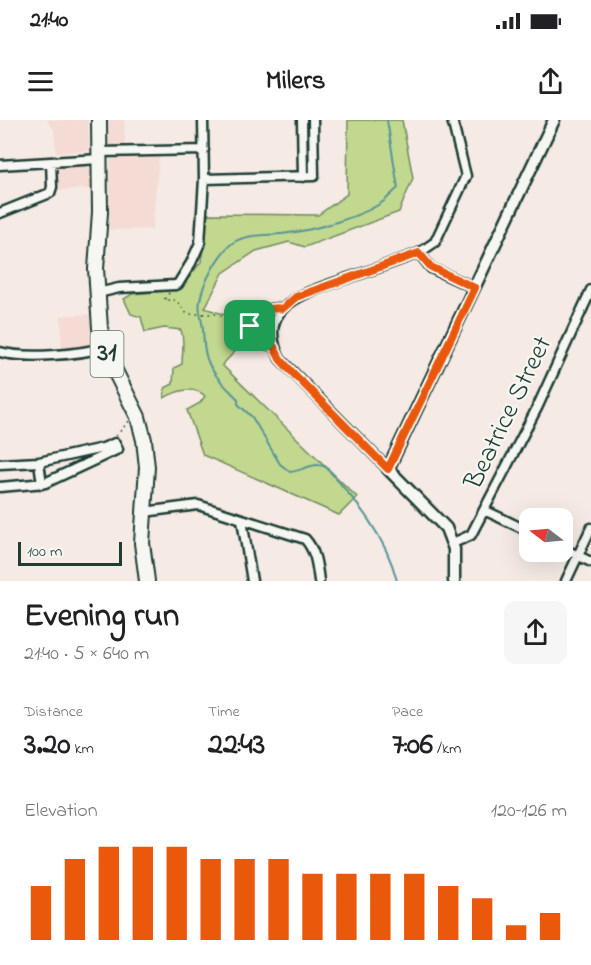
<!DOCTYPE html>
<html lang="en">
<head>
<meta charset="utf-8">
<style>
  :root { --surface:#fff; --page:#f6f6f6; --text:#202124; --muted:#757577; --accent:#ea580c }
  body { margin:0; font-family:"Indie Flower",sans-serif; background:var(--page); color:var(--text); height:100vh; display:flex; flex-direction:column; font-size:22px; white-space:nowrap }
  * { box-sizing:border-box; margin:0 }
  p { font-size:20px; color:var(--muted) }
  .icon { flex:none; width:33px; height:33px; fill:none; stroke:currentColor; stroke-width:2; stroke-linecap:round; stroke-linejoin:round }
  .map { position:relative; height:461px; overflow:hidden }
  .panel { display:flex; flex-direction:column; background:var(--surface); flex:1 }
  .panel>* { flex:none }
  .needle { width:39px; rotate:286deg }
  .controls { position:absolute; left:519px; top:388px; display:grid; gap:12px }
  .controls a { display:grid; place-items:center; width:54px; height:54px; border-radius:12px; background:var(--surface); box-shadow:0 6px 24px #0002; font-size:30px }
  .scale { position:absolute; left:18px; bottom:15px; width:104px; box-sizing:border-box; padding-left:6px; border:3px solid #1f3d34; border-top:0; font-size:16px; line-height:21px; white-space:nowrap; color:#1f3d34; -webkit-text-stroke:4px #f6f6f2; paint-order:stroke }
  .pin { position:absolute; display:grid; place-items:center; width:51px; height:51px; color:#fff; margin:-26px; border-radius:12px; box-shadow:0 3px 9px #0006 }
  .round { display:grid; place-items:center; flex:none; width:63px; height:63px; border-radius:12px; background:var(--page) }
  .headline { display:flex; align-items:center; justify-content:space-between; height:102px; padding:0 24px }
  h1 { font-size:33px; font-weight:700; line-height:45px }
  .stats { display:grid; grid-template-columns:repeat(3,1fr); gap:9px; height:102px; padding:6px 24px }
  .stats div { display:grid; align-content:center }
  .stats b { font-size:30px; font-weight:700 }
  .stats small { font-size:16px; font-weight:400 }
  .stats p { font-size:16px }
  .chart { height:168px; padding:12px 24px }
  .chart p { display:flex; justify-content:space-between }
  .chart svg { width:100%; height:108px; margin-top:6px; stroke:var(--accent); stroke-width:6 }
  .status { display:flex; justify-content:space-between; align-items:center; height:42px; padding:0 30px; background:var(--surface); direction:ltr }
  .status svg { height:16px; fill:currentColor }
  header { display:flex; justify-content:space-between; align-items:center; height:78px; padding:0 24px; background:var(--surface); font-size:27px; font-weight:700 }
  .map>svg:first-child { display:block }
  .built { fill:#f4dbd3 }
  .green { fill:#c1d88e; stroke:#708a61; stroke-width:1.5 }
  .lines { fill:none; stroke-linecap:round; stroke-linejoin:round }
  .stream { stroke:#599598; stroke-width:2 }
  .minor-casing { stroke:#1f3d34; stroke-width:13 }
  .tertiary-casing { stroke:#1f3d34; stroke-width:15 }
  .primary-casing { stroke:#1f3d34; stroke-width:18 }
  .path { stroke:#1f3d34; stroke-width:1.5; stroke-dasharray:1.5 4.5; stroke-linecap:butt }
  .minor { stroke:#f6f6f2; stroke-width:8 }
  .tertiary { stroke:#f6f6f2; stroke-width:10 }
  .primary { stroke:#f6f6f2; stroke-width:14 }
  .route-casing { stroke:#fff; stroke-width:12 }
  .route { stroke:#ea580c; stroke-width:8 }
  .labels { text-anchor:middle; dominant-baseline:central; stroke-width:4.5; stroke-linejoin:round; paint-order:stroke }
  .shield { fill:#f6f6f2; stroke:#60746d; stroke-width:1.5 }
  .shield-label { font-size:26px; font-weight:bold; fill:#1f3d34 }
  .street-label { font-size:27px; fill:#1f3d34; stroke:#f6f6f2 }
</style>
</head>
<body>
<div class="status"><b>21:40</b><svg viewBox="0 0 49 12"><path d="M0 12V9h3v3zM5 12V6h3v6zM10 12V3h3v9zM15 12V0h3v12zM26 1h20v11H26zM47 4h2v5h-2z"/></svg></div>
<header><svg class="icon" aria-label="menu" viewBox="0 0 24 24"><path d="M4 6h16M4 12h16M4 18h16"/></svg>Milers<svg class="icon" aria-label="share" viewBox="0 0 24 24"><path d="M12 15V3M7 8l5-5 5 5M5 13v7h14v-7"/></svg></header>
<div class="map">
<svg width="591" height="461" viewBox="0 0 591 461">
  <rect width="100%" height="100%" fill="#f5eae4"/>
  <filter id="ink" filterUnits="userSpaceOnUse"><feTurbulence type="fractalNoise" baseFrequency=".0167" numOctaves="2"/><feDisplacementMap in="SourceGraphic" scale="12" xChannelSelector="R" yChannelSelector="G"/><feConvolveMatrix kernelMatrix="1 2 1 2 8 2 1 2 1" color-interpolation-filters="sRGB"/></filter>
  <g filter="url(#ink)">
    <!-- built -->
    <path class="built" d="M47 0H88L89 31 56 32 54 10Z
      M109 0H124L125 27H111L109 25Z
      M159 37 152 109 109 110 110 40 113 38Z
      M87 46 93 52V69L55 70V52L59 47Z
      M93 194 94 223 86 227 62 228 61 196Z"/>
    <!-- green -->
    <path class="green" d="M348 0H402L413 58 399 92 305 127 289 122 256 131 223 153 205 188 240 200 247 219 222 245 357 377 339 395 203 335 187 290 200 283 205 276C194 265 176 271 164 278L165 268 173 264 174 248 182 244C182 231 185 222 181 210L164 208 145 212 141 197 131 194 124 179 132 174 179 170 201 142 208 94 318 95 347 74Z"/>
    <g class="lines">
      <!-- stream -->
      <path class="stream" d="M387 0 398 68C393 72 389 77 384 81 364 96 314 110 289 113 271 116 250 113 234 122 220 131 202 164 200 181 198 188 201 196 202 203 204 212 203 222 205 231 208 251 224 265 238 279V284L252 297 280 344 290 352C303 351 314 341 326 347 356 381 386 416 397 461"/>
      <!-- minor casing -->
      <g class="minor-casing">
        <path id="minor" d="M302 0 303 57
          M99 32 204 30
          M0 45 100 39
          M204 59 314 56 313 0
          M0 93 50 73 52 67 51 42
          M419 133 431 148 475 168
          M98 173 119 168 175 165 178 164 191 143 200 123 204 59 203 0
          M274 227C267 224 253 219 251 210 246 194 271 186 282 189
          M0 232C25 239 79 235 105 227
          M39 342 42 364
          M0 344 39 342 103 328 115 323 118 329 45 363 0 367
          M388 349 280 239C254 185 306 173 345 159 370 151 395 142 419 133L435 122 466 56 452 0
          M484 390 530 412
          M144 392 198 385 305 419C316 431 317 446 319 461
          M242 400 252 461
          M453 423 471 415 537 288 591 170
          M562 428 591 442
          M566 461 591 408"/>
      </g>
      <!-- tertiary casing -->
      <g class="tertiary-casing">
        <path id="tertiary" d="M454 461V429L446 408 388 349 554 0"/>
      </g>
      <!-- primary casing -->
      <g class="primary-casing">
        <path id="primary" d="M99 0 100 92 96 149 100 208 107 235 138 297 144 320 147 347 142 423 147 461"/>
      </g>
      <!-- path -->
      <path class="path" d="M169 173 164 180H176L187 194H215L242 203
        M116 316 129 301"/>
      <!-- minor -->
      <use href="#minor" class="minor"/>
      <!-- tertiary -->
      <use href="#tertiary" class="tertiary"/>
      <!-- primary -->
      <use href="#primary" class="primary"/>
    </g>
  </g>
  <g class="lines" filter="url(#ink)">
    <!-- route casing -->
    <g class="route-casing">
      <path id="route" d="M419 133 431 147 475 168 388 349 290 250 280 239 274 227C267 224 253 219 251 210 245 194 271 186 282 189L296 177Z"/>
    </g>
    <!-- route -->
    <use href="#route" class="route"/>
  </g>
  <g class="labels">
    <!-- shield labels -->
    <rect class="shield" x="90.5" y="211" width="33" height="46" rx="4.5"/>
    <g class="shield-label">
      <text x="107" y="234">31</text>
    </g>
    <!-- street labels -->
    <g class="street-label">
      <text transform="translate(509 293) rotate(-64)">Beatrice Street</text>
    </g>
  </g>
</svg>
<div class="controls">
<a><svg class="needle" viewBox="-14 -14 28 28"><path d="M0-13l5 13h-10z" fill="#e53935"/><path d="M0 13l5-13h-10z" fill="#757577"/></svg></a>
</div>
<div class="scale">100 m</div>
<div class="pin" style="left:250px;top:206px;background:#1e9e55"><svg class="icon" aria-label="arrive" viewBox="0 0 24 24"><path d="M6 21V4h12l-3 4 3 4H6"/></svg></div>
</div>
<section class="panel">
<div class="headline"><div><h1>Evening run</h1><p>21:40 · 5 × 640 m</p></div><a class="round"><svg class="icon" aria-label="share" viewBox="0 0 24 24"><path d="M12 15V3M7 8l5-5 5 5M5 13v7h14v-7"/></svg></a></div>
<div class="stats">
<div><p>Distance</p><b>3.20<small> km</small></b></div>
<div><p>Time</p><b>22:43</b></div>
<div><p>Pace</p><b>7:06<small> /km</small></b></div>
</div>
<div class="chart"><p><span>Elevation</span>120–126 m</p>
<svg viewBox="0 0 160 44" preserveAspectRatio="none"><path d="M5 44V22M15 44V11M25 44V6M35 44V6M45 44V6M55 44V11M65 44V11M75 44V11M85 44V17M95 44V17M105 44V17M115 44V17M125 44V22M135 44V27M145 44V38M155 44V33"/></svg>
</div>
</section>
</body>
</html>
